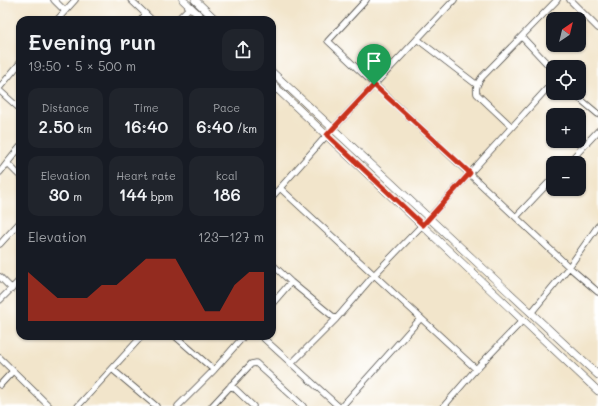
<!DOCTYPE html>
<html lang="en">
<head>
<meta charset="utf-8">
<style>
  :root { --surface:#171b24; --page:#20242c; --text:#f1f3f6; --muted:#9ea1a6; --accent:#c8321e }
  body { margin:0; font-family:Mali,sans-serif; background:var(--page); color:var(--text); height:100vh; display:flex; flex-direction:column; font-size:15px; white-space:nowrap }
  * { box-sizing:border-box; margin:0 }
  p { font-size:13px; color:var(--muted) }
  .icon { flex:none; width:22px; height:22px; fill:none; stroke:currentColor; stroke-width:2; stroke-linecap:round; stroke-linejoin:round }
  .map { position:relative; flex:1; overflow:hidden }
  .drawer { position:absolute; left:16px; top:16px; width:260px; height:324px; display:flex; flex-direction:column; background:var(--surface); border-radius:12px; box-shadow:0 1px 3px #0004 }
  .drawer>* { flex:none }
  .needle { width:26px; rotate:35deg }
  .controls { position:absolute; left:546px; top:12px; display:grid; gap:8px }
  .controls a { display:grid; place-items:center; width:40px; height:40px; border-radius:8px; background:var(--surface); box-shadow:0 1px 3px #0004; font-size:20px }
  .pin { position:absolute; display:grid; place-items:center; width:34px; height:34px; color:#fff; margin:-41px -17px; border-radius:50% 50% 50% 0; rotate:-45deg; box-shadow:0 0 4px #0007 }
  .pin .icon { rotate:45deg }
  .round { display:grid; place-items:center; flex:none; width:42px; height:42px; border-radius:12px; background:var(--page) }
  .head { display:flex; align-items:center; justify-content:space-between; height:68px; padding:0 12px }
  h1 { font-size:22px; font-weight:600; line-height:30px }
  .figures { display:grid; grid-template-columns:repeat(3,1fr); gap:6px; height:68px; padding:4px 12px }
  .figures div { display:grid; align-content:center; border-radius:10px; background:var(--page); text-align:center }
  .figures b { font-size:17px; font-weight:600 }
  .figures small { font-size:11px; font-weight:400 }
  .figures p { font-size:11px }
  .chart { height:112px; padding:8px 12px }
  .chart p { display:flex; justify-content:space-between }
  .chart svg { width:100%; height:72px; margin-top:4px; fill:var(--accent); opacity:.7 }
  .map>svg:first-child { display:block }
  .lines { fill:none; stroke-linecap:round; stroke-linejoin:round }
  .minor-casing { stroke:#494743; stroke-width:7 }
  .secondary-casing { stroke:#494743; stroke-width:8 }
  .minor { stroke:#fff; stroke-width:5.5 }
  .secondary { stroke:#fff; stroke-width:7 }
  .route-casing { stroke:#fff; stroke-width:8 }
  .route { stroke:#c8321e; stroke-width:5 }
</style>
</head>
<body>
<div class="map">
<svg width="598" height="406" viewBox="0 0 598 406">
  <rect width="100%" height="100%" fill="#fff"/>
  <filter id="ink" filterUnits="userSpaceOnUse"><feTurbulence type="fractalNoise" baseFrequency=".025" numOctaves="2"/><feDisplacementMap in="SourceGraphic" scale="8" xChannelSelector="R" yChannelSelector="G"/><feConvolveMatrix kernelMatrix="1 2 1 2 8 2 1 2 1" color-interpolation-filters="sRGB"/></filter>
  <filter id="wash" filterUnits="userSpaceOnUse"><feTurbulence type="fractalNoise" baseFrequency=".012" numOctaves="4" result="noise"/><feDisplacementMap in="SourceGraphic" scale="16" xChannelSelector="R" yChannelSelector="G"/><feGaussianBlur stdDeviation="0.9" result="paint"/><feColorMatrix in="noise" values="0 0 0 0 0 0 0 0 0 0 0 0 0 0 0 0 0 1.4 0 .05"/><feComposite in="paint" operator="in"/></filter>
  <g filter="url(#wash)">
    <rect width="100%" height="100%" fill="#f2e5cb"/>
  </g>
  <g filter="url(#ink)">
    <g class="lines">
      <!-- minor casing -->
      <g class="minor-casing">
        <path id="minor" d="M54 0 65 11
          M131 0 152 20
          M366 0 328 41 569 267 598 292
          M570 0 598 28
          M57 20 75 0
          M141 20 146 14
          M177 20 190 7
          M522 37 553 70
          M417 39 477 85
          M0 87 20 63
          M0 91 20 109
          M272 93 277 88
          M573 93 598 114
          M512 127 477 94C475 87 478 83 482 77L557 0
          M7 163 20 176
          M568 163 598 131
          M0 172 20 147
          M280 188 476 369
          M272 197 327 135 454 0
          M516 217 553 178
          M0 244 20 222
          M272 264 291 282 336 319
          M0 277 12 289
          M0 300 20 280
          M272 304 291 282
          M531 313 569 267 598 226
          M175 336 214 370
          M261 336 338 406
          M0 358 49 406
          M291 364 336 319 374 275 429 218 553 82
          M112 369 156 406
          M0 385 13 371
          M231 385 253 406
          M78 406 142 336
          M178 406 214 370 244 336
          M212 406 251 364 256 363 303 406
          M342 406 421 318
          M444 406 476 369 523 320"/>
      </g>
      <!-- secondary casing -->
      <g class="secondary-casing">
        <path id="secondary" d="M183 0 204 20
          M195 0 216 20
          M272 72 598 375
          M272 84 598 391"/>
      </g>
      <!-- minor -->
      <use href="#minor" class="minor"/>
      <!-- secondary -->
      <use href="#secondary" class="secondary"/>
    </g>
  </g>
  <g class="lines" filter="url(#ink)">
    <!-- route casing -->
    <g class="route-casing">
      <path id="route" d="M374 85 470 173 423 225 327 135Z"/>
    </g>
    <!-- route -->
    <use href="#route" class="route"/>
  </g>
</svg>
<div class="controls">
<a><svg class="needle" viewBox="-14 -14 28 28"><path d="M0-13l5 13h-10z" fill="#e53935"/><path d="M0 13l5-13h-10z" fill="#9ea1a6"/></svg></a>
<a><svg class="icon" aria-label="locate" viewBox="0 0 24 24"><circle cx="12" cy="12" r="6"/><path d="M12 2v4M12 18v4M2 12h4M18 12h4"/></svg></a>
<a>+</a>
<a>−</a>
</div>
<div class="pin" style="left:374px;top:85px;background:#1e9e55"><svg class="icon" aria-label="arrive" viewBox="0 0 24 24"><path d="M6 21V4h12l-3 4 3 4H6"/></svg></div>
<section class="drawer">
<div class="head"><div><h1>Evening run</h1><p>19:50 · 5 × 500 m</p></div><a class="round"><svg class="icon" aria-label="share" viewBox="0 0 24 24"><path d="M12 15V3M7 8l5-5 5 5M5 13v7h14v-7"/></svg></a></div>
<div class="figures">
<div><p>Distance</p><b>2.50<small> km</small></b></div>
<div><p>Time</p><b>16:40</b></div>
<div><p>Pace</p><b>6:40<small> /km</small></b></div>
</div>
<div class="figures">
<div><p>Elevation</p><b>30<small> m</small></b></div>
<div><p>Heart rate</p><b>144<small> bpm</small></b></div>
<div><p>kcal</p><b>186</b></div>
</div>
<div class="chart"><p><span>Elevation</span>123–127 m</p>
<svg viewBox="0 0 160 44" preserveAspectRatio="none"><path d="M0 44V14L10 22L20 30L30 30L40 30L50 22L60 22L70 14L80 6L90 6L100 6L110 22L120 38L130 38L140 22L150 14L160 14V44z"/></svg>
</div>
</section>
</div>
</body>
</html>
